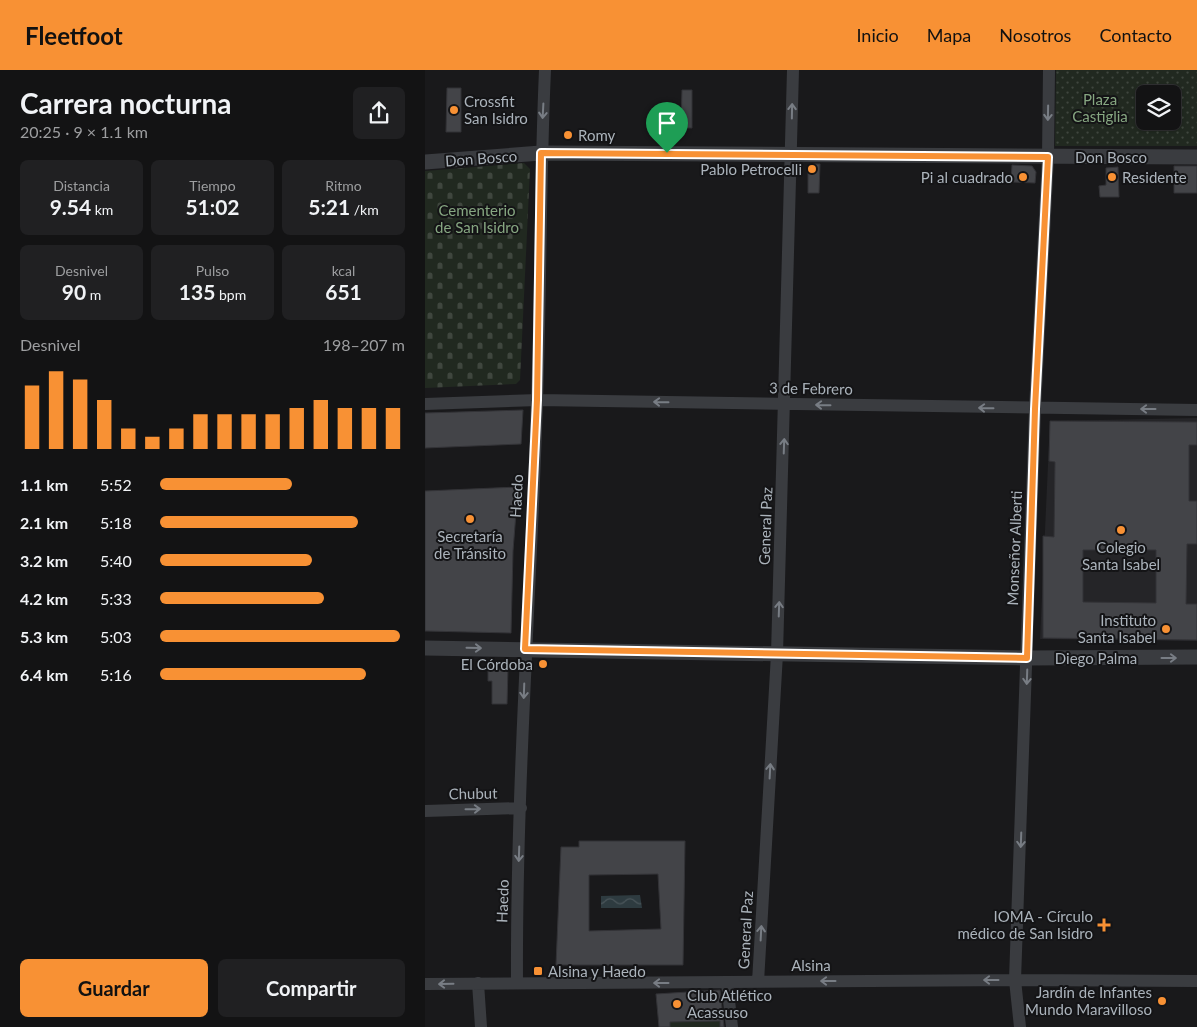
<!DOCTYPE html>
<html lang="es">
<head>
<meta charset="utf-8">
<style>
  :root { --surface:#131314; --page:#202022; --text:#f1f3f6; --muted:#9d9ea0; --line:#323234; --accent:#f89134 }
  body { margin:0; font-family:Lato,sans-serif; background:var(--page); color:var(--text); height:100vh; display:flex; flex-direction:column; font-size:19px; white-space:nowrap }
  * { box-sizing:border-box; margin:0 }
  p { font-size:16px; color:var(--muted) }
  .icon { flex:none; width:28px; height:28px; fill:none; stroke:currentColor; stroke-width:2; stroke-linecap:round; stroke-linejoin:round }
  .map { position:relative; flex:1; overflow:hidden }
  .panel { display:flex; flex-direction:column; background:var(--surface); width:425px }
  .panel>* { flex:none }
  .tools { position:absolute; left:711px; top:15px; display:grid; gap:10px }
  .tools a { display:grid; place-items:center; width:45px; height:45px; border-radius:8px; background:var(--surface); box-shadow:0 1px 4px #0004,0 0 0 1px var(--line); font-size:25px }
  .pin { position:absolute; display:grid; place-items:center; width:42px; height:42px; color:#fff; margin:-51px -21px; border-radius:50% 50% 50% 0; rotate:-45deg; box-shadow:0 0 5px #0007 }
  .pin .icon { rotate:45deg }
  .round { display:grid; place-items:center; flex:none; width:52px; height:52px; border-radius:8px; background:var(--page) }
  .summary { display:flex; align-items:center; justify-content:space-between; height:85px; padding:0 20px }
  h1 { font-size:28px; font-weight:700; line-height:38px }
  .metrics { display:grid; grid-template-columns:repeat(3,1fr); gap:8px; height:85px; padding:5px 20px }
  .metrics div { display:grid; align-content:center; border-radius:8px; background:var(--page); text-align:center }
  .metrics b { font-size:21px; font-weight:700 }
  .metrics small { font-size:14px; font-weight:400 }
  .metrics p { font-size:14px }
  .chart { height:140px; padding:10px 20px }
  .chart p { display:flex; justify-content:space-between }
  .chart svg { width:100%; height:90px; margin-top:5px; stroke:var(--accent); stroke-width:6 }
  .button { display:flex; gap:10px; margin-top:auto; padding:10px 20px }
  .button a { flex:1; height:58px; border-radius:8px; background:var(--accent); color:#111; font-size:20px; font-weight:700; line-height:58px; text-align:center }
  .button a+a { background:var(--page); color:var(--text) }
  ul { padding:0 20px; list-style:none; font-size:16px }
  li { display:grid; grid-template-columns:80px 60px 1fr; align-items:center; height:38px }
  li i { height:12px; border-radius:6px; background:var(--accent) }
  header { display:flex; align-items:center; gap:30px; box-sizing:border-box; height:70px; padding:0 25px; background:var(--accent); color:#111 }
  header strong { font-size:24px }
  nav { display:flex; gap:28px; margin-inline-start:auto; font-size:18px }
  main { display:flex; flex:1; min-height:0 }
  .map>svg:first-child { display:block }
  .built { fill:#252528 }
  .green { fill:#212920 }
  .cemetery { fill:url(#cemetery-stones) }
  .park { fill:url(#park-dots); fill-rule:evenodd }
  .water { fill:url(#water-waves) }
  .building { fill:#434448; stroke:#333337; fill-rule:evenodd }
  .lines { fill:none; stroke-linecap:round; stroke-linejoin:round }
  .minor { stroke:#3a3c40; stroke-width:12 }
  .tertiary { stroke:#3a3c40; stroke-width:15 }
  .oneway { stroke:#787d84 }
  .route-casing { stroke:#fff; stroke-width:10 }
  .route { stroke:#f89134; stroke-width:6 }
  .poi-dot { fill:#f89134; stroke:#141416; stroke-width:2 }
  .labels { text-anchor:middle; dominant-baseline:central; stroke-width:4; stroke-linejoin:round; paint-order:stroke }
  .park-label { font-size:15px; fill:#86a681; stroke:#141416 }
  .poi-label { font-size:15px; fill:#abb3bb; stroke:#141416; text-anchor:end }
  .street-label { font-size:15px; fill:#abb3bb; stroke:#141416 }
</style>
</head>
<body>
<header>
<strong>Fleetfoot</strong>
<nav><a>Inicio</a><a>Mapa</a><a>Nosotros</a><a>Contacto</a></nav>
</header>
<main>
<section class="panel">
<div class="summary"><div><h1>Carrera nocturna</h1><p>20:25 · 9 × 1.1 km</p></div><a class="round"><svg class="icon" aria-label="share" viewBox="0 0 24 24"><path d="M12 15V3M7 8l5-5 5 5M5 13v7h14v-7"/></svg></a></div>
<div class="metrics">
<div><p>Distancia</p><b>9.54<small> km</small></b></div>
<div><p>Tiempo</p><b>51:02</b></div>
<div><p>Ritmo</p><b>5:21<small> /km</small></b></div>
</div>
<div class="metrics">
<div><p>Desnivel</p><b>90<small> m</small></b></div>
<div><p>Pulso</p><b>135<small> bpm</small></b></div>
<div><p>kcal</p><b>651</b></div>
</div>
<div class="chart"><p><span>Desnivel</span>198–207 m</p>
<svg viewBox="0 0 160 44" preserveAspectRatio="none"><path d="M5 44V13M15 44V6M25 44V10M35 44V20M45 44V34M55 44V38M65 44V34M75 44V27M85 44V27M95 44V27M105 44V27M115 44V24M125 44V20M135 44V24M145 44V24M155 44V24"/></svg>
</div>
<ul>
<li><b>1.1 km</b>5:52<i style="width:54%"></i></li>
<li><b>2.1 km</b>5:18<i style="width:81%"></i></li>
<li><b>3.2 km</b>5:40<i style="width:62%"></i></li>
<li><b>4.2 km</b>5:33<i style="width:67%"></i></li>
<li><b>5.3 km</b>5:03<i style="width:98%"></i></li>
<li><b>6.4 km</b>5:16<i style="width:84%"></i></li>
</ul>
<div class="button"><a>Guardar</a><a>Compartir</a></div>
</section>
<div class="map">
<svg width="772" height="957" viewBox="0 0 772 957">
  <defs>
    <pattern id="cemetery-stones" width="16" height="16" patternUnits="userSpaceOnUse" patternTransform="scale(1.25)"><rect width="16" height="16" fill="#212920"/><path d="M2 7V4a2 2 0 0 1 4 0v3zM10 15v-3a2 2 0 0 1 4 0v3z" fill="#3f463e"/></pattern>
    <pattern id="park-dots" width="8" height="8" patternUnits="userSpaceOnUse" patternTransform="scale(1.25)"><rect width="8" height="8" fill="#212920"/><path d="M2 2h.1M6 6h.1" fill="none" stroke="#3f463e" stroke-width="1.8" stroke-linecap="round"/></pattern>
    <pattern id="water-waves" width="16" height="10" patternUnits="userSpaceOnUse" patternTransform="scale(1.25)"><rect width="16" height="10" fill="#2e3b40"/><path d="M0 5q4-4 8 0t8 0" fill="none" stroke="#4a555a"/></pattern>
  </defs>
  <rect width="100%" height="100%" fill="#19191b"/>
  <!-- built -->
  <path class="built" d="M772 348V571L615 569 625 351Z"/>
  <!-- green -->
  <path class="green" d="M295 951V957H245V952Z"/>
  <!-- cemetery -->
  <path class="cemetery" d="M99 93 105 99 95 310 91 314 0 318V101Z"/>
  <!-- park -->
  <path class="park" d="M631 0H772V76H630ZM720 24H748V51H720Z"/>
  <!-- water -->
  <path class="water" d="M215 825 217 838H176V826Z"/>
  <!-- building -->
  <path class="building" d="M22 18H36V62H21Z
    M257 20H267V58H256Z
    M387 94H395L394 123H383V98Z
    M587 95 607 96 611 102 610 113 586 112Z
    M749 96H772V123H749Z
    M693 97 694 127H675L674 116 681 115V98Z
    M98 340 96 374 0 378V343Z
    M625 351 772 352V375H764V431H772V474H762L761 534H772V570L618 568V466L629 467 630 392 624 391ZM658 480H731V533L658 532Z
    M93 417 88 481 86 563 0 561V421Z
    M63 592H78L83 597 82 634H67V611H63Z
    M154 771H260L258 895H131L136 777H154ZM233 804 236 859 164 861V805Z
    M295 920 299 957H295V951L245 952V957H234L231 924Z"/>
  <g class="lines">
    <!-- minor -->
    <path class="minor" d="M0 334 113 330 772 340
      M0 741 96 738
      M333 912 352 584 368 0
      M53 913 56 957
      M92 913C91 718 106 524 112 330 116 220 115 110 120 0
      M302 913 307 957
      M0 914 590 910 772 911
      M595 957 590 910 610 339 623 87 624 0"/>
    <!-- tertiary -->
    <path class="tertiary" d="M0 92 116 83 772 87
      M0 578 602 588 772 587"/>
  </g>
  <!-- one-way arrows -->
  <defs><path id="oneway-shaft" d="M-6 0H5M1.5-3L5.5 0L1.5 3" fill="none" stroke-width="1.6" stroke-linecap="round" stroke-linejoin="round" transform="scale(1.25)"/></defs>
  <g class="oneway">
    <use href="#oneway-shaft" transform="translate(118 41) rotate(93)"/>
    <use href="#oneway-shaft" transform="translate(367 41) rotate(-89)"/>
    <use href="#oneway-shaft" transform="translate(623 43) rotate(91)"/>
    <use href="#oneway-shaft" transform="translate(236 332) rotate(-179)"/>
    <use href="#oneway-shaft" transform="translate(398 335) rotate(-179)"/>
    <use href="#oneway-shaft" transform="translate(561 338) rotate(-179)"/>
    <use href="#oneway-shaft" transform="translate(723 339) rotate(-180)"/>
    <use href="#oneway-shaft" transform="translate(359 376) rotate(-88)"/>
    <use href="#oneway-shaft" transform="translate(354 539) rotate(-88)"/>
    <use href="#oneway-shaft" transform="translate(49 578) rotate(1)"/>
    <use href="#oneway-shaft" transform="translate(744 588)"/>
    <use href="#oneway-shaft" transform="translate(602 607) rotate(92)"/>
    <use href="#oneway-shaft" transform="translate(99 621) rotate(92)"/>
    <use href="#oneway-shaft" transform="translate(345 701) rotate(-87)"/>
    <use href="#oneway-shaft" transform="translate(48 739) rotate(-1)"/>
    <use href="#oneway-shaft" transform="translate(596 770) rotate(92)"/>
    <use href="#oneway-shaft" transform="translate(94 784) rotate(92)"/>
    <use href="#oneway-shaft" transform="translate(336 863) rotate(-87)"/>
    <use href="#oneway-shaft" transform="translate(566 910) rotate(180)"/>
    <use href="#oneway-shaft" transform="translate(403 911) rotate(180)"/>
    <use href="#oneway-shaft" transform="translate(236 913) rotate(-180)"/>
    <use href="#oneway-shaft" transform="translate(21 914) rotate(179)"/>
  </g>
  <g class="lines">
    <!-- route casing -->
    <g class="route-casing">
      <path id="route" d="M116 83 623 87 610 339 602 588 100 579 112 330Z"/>
    </g>
    <!-- route -->
    <use href="#route" class="route"/>
  </g>
  <!-- markers -->
  <g class="poi-dot">
    <circle cx="29" cy="40" r="5"/>
    <circle cx="143" cy="65" r="5"/>
    <circle cx="387" cy="99" r="5"/>
    <circle cx="598" cy="107" r="5"/>
    <circle cx="687" cy="107" r="5"/>
    <circle cx="45" cy="449" r="5"/>
    <circle cx="696" cy="460" r="5"/>
    <circle cx="741" cy="559" r="5"/>
    <circle cx="118" cy="594" r="5"/>
    <path d="M676.5 847.5h5v5h5v5h-5v5h-5v-5h-5v-5h5z"/>
    <rect x="108" y="896" width="10" height="10" rx="2.5"/>
    <circle cx="737" cy="931" r="5"/>
    <circle cx="252" cy="934" r="5"/>
  </g>
  <g class="labels">
    <!-- park labels -->
    <g class="park-label">
      <text x="675" y="29">Plaza<tspan x="675" dy="17">Castiglia</tspan></text>
      <text x="52" y="140">Cementerio<tspan x="52" dy="17">de San Isidro</tspan></text>
    </g>
    <!-- poi labels -->
    <g class="poi-label">
      <text x="39" y="31" text-anchor="start">Crossfit<tspan x="39" dy="17">San Isidro</tspan></text>
      <text x="153" y="65" text-anchor="start">Romy</text>
      <text x="377" y="99">Pablo Petrocelli</text>
      <text x="588" y="107">Pi al cuadrado</text>
      <text x="697" y="107" text-anchor="start">Residente</text>
      <text x="45" y="466" text-anchor="middle">Secretaría<tspan x="45" dy="17">de Tránsito</tspan></text>
      <text x="696" y="477" text-anchor="middle">Colegio<tspan x="696" dy="17">Santa Isabel</tspan></text>
      <text x="731" y="550">Instituto<tspan x="731" dy="17">Santa Isabel</tspan></text>
      <text x="108" y="594">El Córdoba</text>
      <text x="668" y="846">IOMA - Círculo<tspan x="668" dy="17">médico de San Isidro</tspan></text>
      <text x="123" y="901" text-anchor="start">Alsina y Haedo</text>
      <text x="727" y="922">Jardín de Infantes<tspan x="727" dy="17">Mundo Maravilloso</tspan></text>
      <text x="262" y="925" text-anchor="start">Club Atlético<tspan x="262" dy="17">Acassuso</tspan></text>
    </g>
    <!-- street labels -->
    <g class="street-label">
      <text x="686" y="87">Don Bosco</text>
      <text transform="translate(56 88) rotate(-4)">Don Bosco</text>
      <text transform="translate(386 318) rotate(1)">3 de Febrero</text>
      <text transform="translate(91 426) rotate(-87)">Haedo</text>
      <text transform="translate(340 456) rotate(-88)">General Paz</text>
      <text transform="translate(589 478) rotate(-88)">Monseñor Alberti</text>
      <text x="671" y="588">Diego Palma</text>
      <text transform="translate(48 723) rotate(-1)">Chubut</text>
      <text transform="translate(77 831) rotate(-88)">Haedo</text>
      <text transform="translate(320 860) rotate(-87)">General Paz</text>
      <text x="386" y="895">Alsina</text>
    </g>
  </g>
</svg>
<div class="tools">
<a><svg class="icon" aria-label="layers" viewBox="0 0 24 24"><path d="M12 4l9 5-9 5-9-5zM3 14l9 5 9-5"/></svg></a>
</div>
<div class="pin" style="left:242px;top:83px;background:#1e9e55"><svg class="icon" aria-label="arrive" viewBox="0 0 24 24"><path d="M6 21V4h12l-3 4 3 4H6"/></svg></div>
</div>
</main>
</body>
</html>
